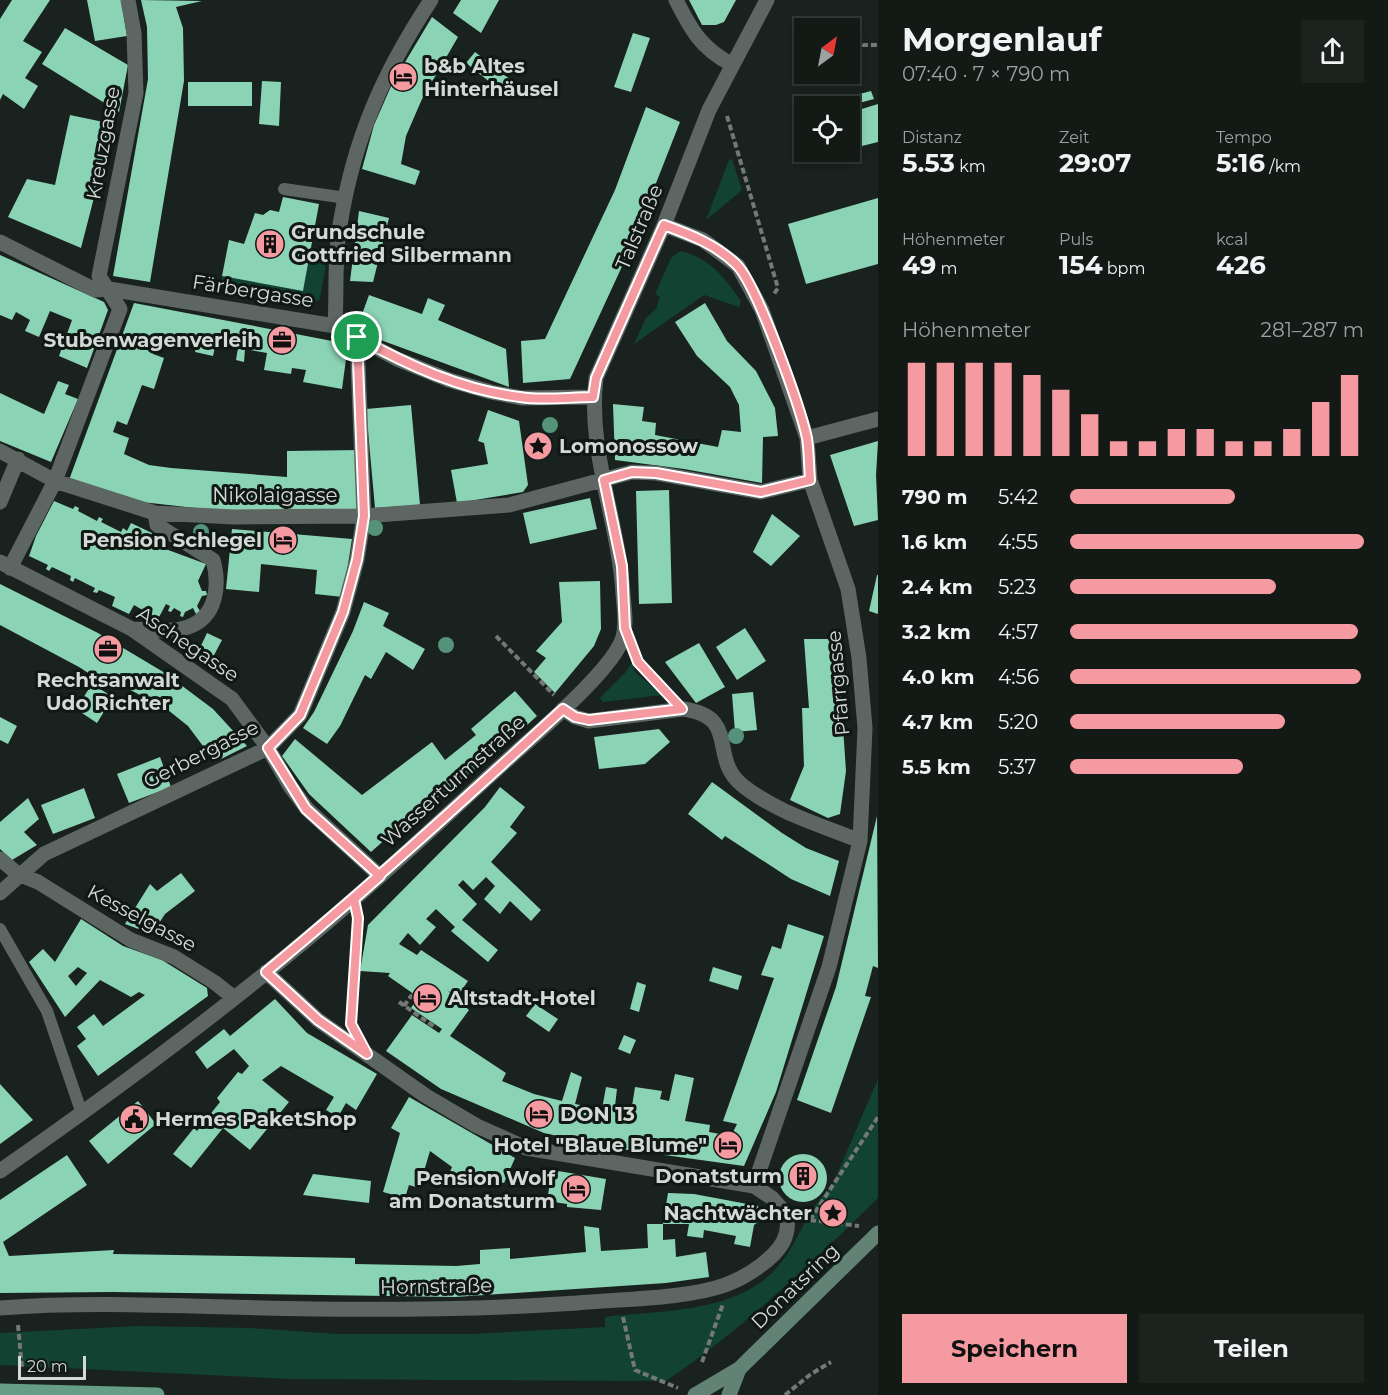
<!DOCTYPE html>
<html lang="de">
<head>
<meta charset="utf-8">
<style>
  :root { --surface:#131a16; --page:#1c231f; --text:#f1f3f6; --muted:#9da1a1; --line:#323835; --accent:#f49aa0 }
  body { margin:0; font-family:Montserrat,sans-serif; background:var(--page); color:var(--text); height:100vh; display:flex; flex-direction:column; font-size:22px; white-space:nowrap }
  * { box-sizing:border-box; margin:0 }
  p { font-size:20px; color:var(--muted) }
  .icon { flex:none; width:33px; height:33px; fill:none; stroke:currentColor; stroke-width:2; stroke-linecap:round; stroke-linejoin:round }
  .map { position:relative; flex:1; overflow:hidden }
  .details { display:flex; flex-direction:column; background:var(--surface); width:510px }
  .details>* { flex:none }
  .needle { width:39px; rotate:32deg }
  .controls { position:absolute; left:794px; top:18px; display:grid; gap:12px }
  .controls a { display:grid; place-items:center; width:66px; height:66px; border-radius:0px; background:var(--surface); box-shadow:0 3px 9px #0003,0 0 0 2px var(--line); font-size:30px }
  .scale { position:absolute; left:18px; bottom:15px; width:68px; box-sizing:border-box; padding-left:6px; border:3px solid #d4d9d6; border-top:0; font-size:16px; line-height:21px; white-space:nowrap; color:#d4d9d6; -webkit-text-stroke:4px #101815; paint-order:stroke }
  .pin { position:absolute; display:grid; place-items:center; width:51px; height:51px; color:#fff; margin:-26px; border:3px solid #fff; border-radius:50%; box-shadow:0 2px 6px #0007 }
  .round { display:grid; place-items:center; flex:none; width:63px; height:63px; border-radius:0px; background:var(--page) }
  .headline { display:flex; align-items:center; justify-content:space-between; height:102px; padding:0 24px }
  h1 { font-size:33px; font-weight:700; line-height:45px }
  .figures { display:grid; grid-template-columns:repeat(3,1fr); gap:9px; height:102px; padding:6px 24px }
  .figures div { display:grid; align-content:center }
  .figures b { font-size:26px; font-weight:700 }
  .figures small { font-size:16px; font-weight:400 }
  .figures p { font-size:16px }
  .chart { height:168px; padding:12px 24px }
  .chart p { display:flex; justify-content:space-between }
  .chart svg { width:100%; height:108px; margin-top:6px; stroke:var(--accent); stroke-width:6 }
  .cta { display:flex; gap:12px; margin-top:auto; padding:12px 24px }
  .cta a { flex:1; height:69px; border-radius:0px; background:var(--accent); color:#111; font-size:24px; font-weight:700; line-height:69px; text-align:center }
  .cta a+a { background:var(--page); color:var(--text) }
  ul { padding:0 24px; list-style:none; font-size:20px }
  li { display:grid; grid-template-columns:96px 72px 1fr; align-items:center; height:45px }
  li i { height:15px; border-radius:8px; background:var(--accent) }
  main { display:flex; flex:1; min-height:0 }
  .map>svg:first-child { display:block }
  .green { fill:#124332 }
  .building { fill:#8bd3b5; fill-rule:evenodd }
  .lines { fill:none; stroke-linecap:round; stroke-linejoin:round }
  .path { stroke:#737a76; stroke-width:4; stroke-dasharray:6 3; stroke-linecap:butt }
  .lane { stroke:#5d6662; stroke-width:12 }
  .street { stroke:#5d6662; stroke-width:15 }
  .secondary { stroke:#618275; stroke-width:15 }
  .primary { stroke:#659d87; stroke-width:15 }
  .tree { fill:#549279 }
  .route-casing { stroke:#fff; stroke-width:12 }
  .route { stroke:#f49aa0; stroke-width:8 }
  .labels { text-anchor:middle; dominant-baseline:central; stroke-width:6; stroke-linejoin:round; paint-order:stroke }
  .poi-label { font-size:20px; font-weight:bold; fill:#d4d9d6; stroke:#101815; text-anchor:start }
  .street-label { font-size:20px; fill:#d4d9d6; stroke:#101815 }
</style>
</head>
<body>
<main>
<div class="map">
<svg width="878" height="1395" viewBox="0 0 878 1395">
  <rect width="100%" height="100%" fill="#19221e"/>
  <!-- green -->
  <path class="green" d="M732 159 742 190 706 220 729 160Z
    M680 251C709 257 725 278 741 301L739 307 704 295 634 344 646 318 656 309 660 297 655 294 671 258Z
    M310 254 327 258 320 299 311 305 221 288 222 276 303 291Z
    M633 661 635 672 662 695 603 702 600 698 625 673Z
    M878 1079V1198C811 1264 744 1328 666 1381L293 1379 0 1365V1333L138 1326 250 1328 338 1334H472L605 1327V1317C663 1310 740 1314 780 1264 797 1244 804 1217 821 1198 825 1193 829 1189 833 1184Z"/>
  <!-- building -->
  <path class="building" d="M12 0H50L23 41 42 52 25 78 38 86 24 109 3 94 0 100V19Z
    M87 0H121L127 36 95 41Z
    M141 0 202 1 176 7 183 28 184 81 150 282 113 276 148 79 147 27Z
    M461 0H499L481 33 453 13Z
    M689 0H736L724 22 716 25H702Z
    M432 17 458 37 422 99 406 136 401 164 420 171 415 185 362 169 374 125 392 84Z
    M65 28 128 65 119 112 42 64Z
    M633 33 650 38 631 92 614 87Z
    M475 52 515 83 506 95 466 63Z
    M262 81 281 82 279 126 259 124Z
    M188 82H252V106H188Z
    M871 91 874 99 859 103 856 95Z
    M878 104V142L862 146 852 112Z
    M646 107 680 122 631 247 570 379 523 383 521 341 545 339 615 190Z
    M70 115 113 124 81 248 8 217 27 179 55 185Z
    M283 197 319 204 303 291 222 276 229 240 244 244 255 213 263 215 270 210 279 212Z
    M878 198V264L806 284 788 224Z
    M359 211 389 218 373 282 350 281Z
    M0 255 104 302 108 310 87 368 59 356 72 320 50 311 39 337 25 331 30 320 16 312 12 320 0 315Z
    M369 295 422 314 428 298 445 305 438 320 506 349 509 387 356 331Z
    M134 303 348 344 342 389 303 382 306 370 292 368 291 374 264 370 267 353 245 349 244 362 236 360 238 348 216 343 213 356 195 352 198 338 187 336 183 348 169 344 171 340 159 336 153 354 164 358 154 389 142 385 127 425 117 421 113 432 129 438 124 454 149 465 171 468 287 477V451L360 450V510L238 511 195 508 142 502 69 480Z
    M705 303 727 341 756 371 775 408 778 436 763 437 762 483 684 469 615 460 613 404 644 407 642 421 656 423 655 435 718 447 722 430 741 432 739 405 730 387 697 356 675 322Z
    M58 381 69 385 65 394 78 399 51 462 0 441V393L44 414Z
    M411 405 420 505 375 508 366 409Z
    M488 410 519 421 528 485 523 492 457 503 451 470 488 464 484 443 478 441Z
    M878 441 876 475 878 520 854 526 830 455Z
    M669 490 672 603 639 604 636 491Z
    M590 498 597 529 530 544 523 513Z
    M54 501 73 509 75 506 79 508 78 511 97 521 99 517 103 519 101 522 121 532 123 528 127 531 131 523 152 533 149 540 152 544 206 564 198 581 202 591H206L207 595 202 596 197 606 200 611 196 614 193 608 185 612 183 617 180 616 181 612 174 608 171 612 168 611 170 606 166 604 158 619 134 605 129 614 112 606 115 597 99 590 97 593 93 592 95 588 75 578 73 582 70 580 71 576 52 567 49 571 46 569 48 565 29 556 36 536Z
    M772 514 800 536 771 566 753 552Z
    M232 529 352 539 343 597 315 594 317 570 261 564 259 592 226 589Z
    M877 575H878V614L869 611Z
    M600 581 601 629 594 646 555 693 534 672 546 658 536 651 562 622 559 582Z
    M0 584 98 633 165 673 213 709 247 746 215 762 188 726 168 710 110 679 107 685 79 667 0 625Z
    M364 602 389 613 383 626 425 649 413 670 386 652 371 679 365 675 340 726 327 744 303 728 314 712 353 631Z
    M745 628 766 661 737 680 716 647Z
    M207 633 222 640 212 659 198 652Z
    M804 639H837L846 771 840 814 828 818 790 800 804 766 802 708H809Z
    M699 643 725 687 696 703 665 662Z
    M92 684 113 697 97 723 76 709Z
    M515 691 537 716 494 755 407 820 371 852 309 794 282 756 295 739 362 795 432 742 445 760 476 735 471 729Z
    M753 692 757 730 735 732 732 694Z
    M0 717 17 726 8 744 0 740Z
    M659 729 670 742 645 764 599 769 594 737Z
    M160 757 171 787 129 803 117 774Z
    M712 782 782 833 806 848 839 861 830 896 791 879 725 836 722 840 688 814Z
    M500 787 525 807 510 827 517 833 491 862 541 910 531 921 510 901 500 914 484 899 495 886 486 877 473 890 463 880 458 885 477 904 462 920 498 950 488 962 451 931 455 927 436 909 426 919 436 927 420 945 408 933 399 944 417 955 421 950 468 981 457 997 447 990 469 1010 450 1036 506 1073 502 1081 534 1094 562 1101 571 1072 582 1077 575 1104 602 1109 606 1087 617 1089 615 1106 621 1108V1112L631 1113 635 1087 662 1091 660 1099 669 1101 675 1074 694 1078 685 1121 710 1125 709 1132 731 1136 737 1124 723 1121 774 978 761 975 772 946 781 949 788 924 824 936 776 1092 744 1166 607 1147 544 1133 441 1089 386 1051 412 1015 439 1033 442 1029 411 1008 418 997 388 976 390 973 360 971 368 925 485 807Z
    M84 788 95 818 53 834 41 805Z
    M28 798 39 819 24 832 37 845 12 860 0 849V822Z
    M877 816 878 968 873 966 865 996 871 997 831 1113 797 1100 836 987Z
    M181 873 195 891 165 914 152 934 125 924 150 884 157 891Z
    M81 919 123 946 162 960 207 988 208 996 98 1076 77 1046 86 1039 77 1027 94 1014 103 1026 145 995 139 992 131 997 100 980 65 1017 29 962 43 949 55 962ZM78 967 87 973 76 986 68 976Z
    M713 967 742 976 738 990 709 981Z
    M637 982 646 985 639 1012 630 1009Z
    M275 999 307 1033 377 1074 356 1110 346 1103 338 1117 326 1110 334 1097 281 1066 262 1080 289 1102 250 1150 223 1128 191 1168 173 1154 194 1128 197 1131 220 1102 217 1098 238 1072 242 1074 249 1066 234 1049 207 1069 195 1052 224 1029 230 1036Z
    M535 1004 558 1019 549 1032 526 1016Z
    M624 1035 636 1040 630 1054 618 1049Z
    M0 1084 33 1120 0 1144Z
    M409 1097 515 1158 504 1183 478 1177 473 1187 449 1174 452 1167 430 1151 419 1188 409 1185 405 1198 383 1192 400 1133 391 1128Z
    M138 1101 156 1124 108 1164 89 1141Z
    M779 1178a24 24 0 1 1 48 0a24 24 0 1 1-48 0Z
    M67 1155 87 1185 3 1242 9 1256 114 1250 113 1254 355 1258V1264L456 1266 480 1264V1250L510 1248V1259L586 1252 584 1226 599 1228 601 1251 648 1248 647 1224H663V1240L675 1239 676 1257 706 1252 709 1277 666 1283 455 1297 113 1292 0 1293V1200Z
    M552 1170 606 1179 601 1210 567 1207V1204L547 1201Z
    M313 1174 371 1181 369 1203 303 1195Z
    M668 1193 694 1194 758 1206 760 1214 758 1222 754 1225 750 1247 734 1244 736 1236 704 1230 703 1238 687 1236 689 1224H663Z"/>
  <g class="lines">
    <!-- path -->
    <path class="path" d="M840 18 844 28
      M849 32 863 45H878
      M727 116 778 288 774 294
      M496 636 554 695
      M635 654 638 662 668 693
      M399 1002 436 1028
      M404 1006 411 996 415 999
      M352 1021 358 920
      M810 1220 878 1117
      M810 1220 859 1226
      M623 1317 635 1370 678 1388
      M18 1325 22 1368
      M702 1362 723 1304
      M785 1395 811 1374 831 1362"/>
    <!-- lane -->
    <path class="lane" d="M284 189 346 198
      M0 929 47 1011 82 1114"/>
    <!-- street -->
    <path class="street" d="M676 0C691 30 701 48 731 64
      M664 225 703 240 738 266 762 310 807 438 810 480 848 589 859 658 865 728 860 841 829 967 754 1186
      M0 242 95 290 109 289 335 326 397 359 449 380 491 392 522 398 593 397
      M335 326C337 293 334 257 340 225 354 138 383 73 431 0
      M807 438 878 419
      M0 451 55 481 155 513 234 517 364 516 509 505 632 472 656 473 761 492 810 480
      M0 502 18 459
      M0 562 132 629 232 699 268 748 290 786 307 809 380 876
      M10 568 55 481 120 309 99 276 136 93 134 33 128 0
      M132 629C149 629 172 633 188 627 217 617 220 585 213 560L157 525 155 513
      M563 709 575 717 589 721 683 709C741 717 708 757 742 785 775 812 821 825 860 841
      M0 859 18 874 38 882 131 940 174 957 214 982 233 997
      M0 893 44 854 268 748 300 715 343 612 357 560 364 516 357 337
      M0 1171C122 1086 242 997 354 899 405 855 454 808 504 763 531 738 614 670 623 637 627 623 624 608 623 594 619 522 587 451 596 378L664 225 709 110 767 0
      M0 1308C104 1300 209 1308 313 1309 401 1310 490 1309 577 1303 619 1299 686 1299 725 1285 745 1278 781 1256 786 1234 788 1229 787 1222 788 1216L772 1198 754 1186 526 1148 477 1126 426 1096 318 1020 266 972"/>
    <!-- secondary -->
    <path class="secondary" d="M695 1395 739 1369 878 1233
      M729 1395 739 1369"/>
    <!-- primary -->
    <path class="primary" d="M0 1391 157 1395"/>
  </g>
  <!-- trees -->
  <g class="tree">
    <circle cx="550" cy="425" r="8"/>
    <circle cx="375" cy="528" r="8"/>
    <circle cx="201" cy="532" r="8"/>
    <circle cx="446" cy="645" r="8"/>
    <circle cx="736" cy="736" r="8"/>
  </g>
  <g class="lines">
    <!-- route casing -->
    <g class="route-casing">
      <path id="route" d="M357 337 364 516 357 560 343 612 300 715 268 748 306 809 380 876 354 899 358 918 351 1024 367 1054 318 1020 266 972C368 888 466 798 563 709L575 717 589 720 682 709 638 662 625 628 622 566 604 480 632 472 656 473 761 492 810 480C809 466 809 451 807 438 800 407 757 284 736 264 715 244 691 235 664 225L596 378 593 397C569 397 543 401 520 397 462 390 407 365 357 337"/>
    </g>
    <!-- route -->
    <use href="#route" class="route"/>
  </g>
  <!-- icons -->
  <defs>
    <g id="hotel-disc" transform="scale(1.5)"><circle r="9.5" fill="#f49aa0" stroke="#101815"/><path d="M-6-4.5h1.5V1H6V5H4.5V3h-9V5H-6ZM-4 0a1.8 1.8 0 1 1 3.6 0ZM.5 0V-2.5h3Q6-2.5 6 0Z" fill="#111"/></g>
    <g id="building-disc" transform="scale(1.5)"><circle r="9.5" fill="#f49aa0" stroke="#101815"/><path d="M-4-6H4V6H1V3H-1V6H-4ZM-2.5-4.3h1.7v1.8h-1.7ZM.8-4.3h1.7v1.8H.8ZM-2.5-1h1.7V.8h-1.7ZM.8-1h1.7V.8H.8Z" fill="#111"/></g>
    <g id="office-disc" transform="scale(1.5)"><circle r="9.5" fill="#f49aa0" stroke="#101815"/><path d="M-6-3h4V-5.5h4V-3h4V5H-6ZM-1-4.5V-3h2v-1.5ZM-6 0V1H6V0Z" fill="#111"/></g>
    <g id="sight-disc" transform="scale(1.5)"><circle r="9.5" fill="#f49aa0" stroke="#101815"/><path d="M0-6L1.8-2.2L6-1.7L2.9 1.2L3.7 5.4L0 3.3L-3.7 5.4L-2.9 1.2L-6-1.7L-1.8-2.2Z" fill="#111"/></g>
    <g id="civic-disc" transform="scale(1.5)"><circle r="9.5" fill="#f49aa0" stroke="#101815"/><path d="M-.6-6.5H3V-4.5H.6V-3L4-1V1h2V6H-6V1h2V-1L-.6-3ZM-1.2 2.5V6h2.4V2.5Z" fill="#111"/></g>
  </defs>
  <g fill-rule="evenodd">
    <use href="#hotel-disc" x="403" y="77"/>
    <use href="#building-disc" x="270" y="244"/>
    <use href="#office-disc" x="282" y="340"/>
    <use href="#sight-disc" x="538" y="446"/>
    <use href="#hotel-disc" x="283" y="540"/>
    <use href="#office-disc" x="108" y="649"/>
    <use href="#hotel-disc" x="427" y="998"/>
    <use href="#hotel-disc" x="539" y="1114"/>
    <use href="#civic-disc" x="134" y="1119"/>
    <use href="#hotel-disc" x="728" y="1145"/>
    <use href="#building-disc" x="803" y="1176"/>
    <use href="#hotel-disc" x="576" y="1189"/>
    <use href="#sight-disc" x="833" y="1213"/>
  </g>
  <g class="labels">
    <!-- poi labels -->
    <g class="poi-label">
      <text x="424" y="66">b&amp;b Altes<tspan x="424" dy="23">Hinterhäusel</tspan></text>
      <text x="291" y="232">Grundschule<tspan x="291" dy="23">Gottfried Silbermann</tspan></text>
      <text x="261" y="340" text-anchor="end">Stubenwagenverleih</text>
      <text x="559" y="446">Lomonossow</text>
      <text x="262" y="540" text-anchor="end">Pension Schlegel</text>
      <text x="108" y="680" text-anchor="middle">Rechtsanwalt<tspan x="108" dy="23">Udo Richter</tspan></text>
      <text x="448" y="998">Altstadt-Hotel</text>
      <text x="560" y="1114">DON 13</text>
      <text x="155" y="1119">Hermes PaketShop</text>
      <text x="707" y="1145" text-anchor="end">Hotel "Blaue Blume"</text>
      <text x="782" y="1176" text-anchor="end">Donatsturm</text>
      <text x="555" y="1178" text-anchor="end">Pension Wolf<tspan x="555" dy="23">am Donatsturm</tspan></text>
      <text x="812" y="1213" text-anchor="end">Nachtwächter</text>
    </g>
    <!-- street labels -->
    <g class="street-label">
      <text transform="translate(103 143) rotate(-80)">Kreuzgasse</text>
      <text transform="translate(639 227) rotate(-67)">Talstraße</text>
      <text transform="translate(253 291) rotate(9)">Färbergasse</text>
      <text x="275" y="495">Nikolaigasse</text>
      <text transform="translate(188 644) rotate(34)">Aschegasse</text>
      <text transform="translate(838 683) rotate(-95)">Pfarrgasse</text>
      <text transform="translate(201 754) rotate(-27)">Gerbergasse</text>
      <text transform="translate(453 781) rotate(-42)">Wasserturmstraße</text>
      <text transform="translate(142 918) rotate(28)">Kesselgasse</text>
      <text transform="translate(436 1286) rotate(-1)">Hornstraße</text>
      <text transform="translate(795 1286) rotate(-44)">Donatsring</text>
    </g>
  </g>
</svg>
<div class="controls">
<a><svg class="needle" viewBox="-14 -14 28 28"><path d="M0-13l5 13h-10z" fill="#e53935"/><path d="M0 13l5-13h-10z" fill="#9da1a1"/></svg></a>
<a><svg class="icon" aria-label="locate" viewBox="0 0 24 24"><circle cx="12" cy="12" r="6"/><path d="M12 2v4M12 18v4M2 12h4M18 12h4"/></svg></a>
</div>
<div class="scale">20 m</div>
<div class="pin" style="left:357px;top:337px;background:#1e9e55"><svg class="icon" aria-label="arrive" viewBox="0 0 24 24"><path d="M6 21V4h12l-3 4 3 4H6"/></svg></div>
</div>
<section class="details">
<div class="headline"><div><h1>Morgenlauf</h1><p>07:40 · 7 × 790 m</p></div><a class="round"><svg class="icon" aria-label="share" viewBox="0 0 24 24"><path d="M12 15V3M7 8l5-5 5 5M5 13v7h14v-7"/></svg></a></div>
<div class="figures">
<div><p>Distanz</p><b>5.53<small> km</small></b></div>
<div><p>Zeit</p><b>29:07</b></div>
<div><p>Tempo</p><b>5:16<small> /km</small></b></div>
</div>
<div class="figures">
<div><p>Höhenmeter</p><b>49<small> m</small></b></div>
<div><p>Puls</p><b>154<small> bpm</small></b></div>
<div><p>kcal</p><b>426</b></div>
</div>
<div class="chart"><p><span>Höhenmeter</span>281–287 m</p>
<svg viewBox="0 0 160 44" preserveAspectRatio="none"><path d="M5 44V6M15 44V6M25 44V6M35 44V6M45 44V11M55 44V17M65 44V27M75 44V38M85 44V38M95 44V33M105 44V33M115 44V38M125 44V38M135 44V33M145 44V22M155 44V11"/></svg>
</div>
<ul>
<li><b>790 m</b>5:42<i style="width:56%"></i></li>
<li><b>1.6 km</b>4:55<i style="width:100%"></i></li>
<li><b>2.4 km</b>5:23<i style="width:70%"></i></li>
<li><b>3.2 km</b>4:57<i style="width:98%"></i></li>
<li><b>4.0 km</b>4:56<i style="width:99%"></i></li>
<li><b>4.7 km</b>5:20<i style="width:73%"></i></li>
<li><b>5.5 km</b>5:37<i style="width:59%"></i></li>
</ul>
<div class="cta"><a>Speichern</a><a>Teilen</a></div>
</section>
</main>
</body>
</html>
